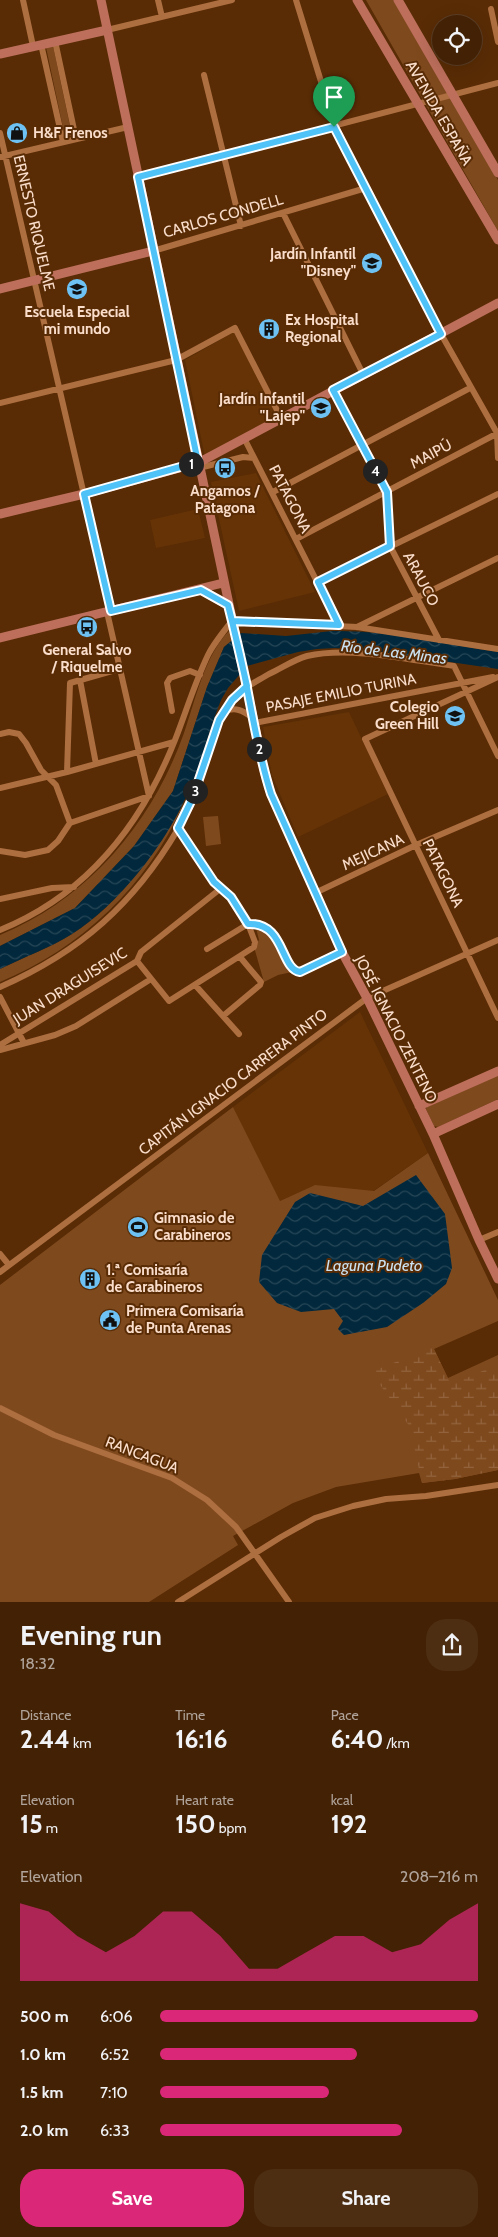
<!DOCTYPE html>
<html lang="en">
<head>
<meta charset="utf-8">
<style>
  :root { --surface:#432104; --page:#4d2e13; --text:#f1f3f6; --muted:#afa39a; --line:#5b3e26; --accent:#db2777 }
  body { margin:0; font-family:Cabin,sans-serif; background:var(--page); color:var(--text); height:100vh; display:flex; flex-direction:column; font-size:19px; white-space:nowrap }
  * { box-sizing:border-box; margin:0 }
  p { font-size:16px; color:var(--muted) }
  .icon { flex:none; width:28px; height:28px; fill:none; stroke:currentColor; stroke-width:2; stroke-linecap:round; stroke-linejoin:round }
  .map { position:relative; height:1602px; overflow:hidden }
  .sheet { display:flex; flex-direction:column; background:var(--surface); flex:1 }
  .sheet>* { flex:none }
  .buttons { position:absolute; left:432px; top:15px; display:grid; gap:10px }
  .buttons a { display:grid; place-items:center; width:50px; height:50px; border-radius:50%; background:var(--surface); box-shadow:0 5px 20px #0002,0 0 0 1px var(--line); font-size:25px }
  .pin { position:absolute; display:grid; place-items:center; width:42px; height:42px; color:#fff; margin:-51px -21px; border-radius:50% 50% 50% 0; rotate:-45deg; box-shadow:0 0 5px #0007 }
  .pin .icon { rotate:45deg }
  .km { position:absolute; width:25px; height:25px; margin:-12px; border-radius:50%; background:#222; color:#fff; font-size:14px; line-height:25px; text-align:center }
  .round { display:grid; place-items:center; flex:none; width:52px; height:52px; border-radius:20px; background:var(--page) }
  .head { display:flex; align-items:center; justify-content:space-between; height:85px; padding:0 20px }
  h1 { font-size:28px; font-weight:800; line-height:38px }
  .metrics { display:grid; grid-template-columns:repeat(3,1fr); gap:8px; height:85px; padding:5px 20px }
  .metrics div { display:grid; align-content:center }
  .metrics b { font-size:25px; font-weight:800 }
  .metrics small { font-size:14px; font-weight:400 }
  .metrics p { font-size:14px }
  .chart { height:140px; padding:10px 20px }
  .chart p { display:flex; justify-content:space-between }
  .chart svg { width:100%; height:90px; margin-top:5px; fill:var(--accent); opacity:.7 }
  .button { display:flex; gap:10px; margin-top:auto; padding:10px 20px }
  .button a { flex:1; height:58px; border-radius:20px; background:var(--accent); color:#fff; font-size:20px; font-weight:800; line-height:58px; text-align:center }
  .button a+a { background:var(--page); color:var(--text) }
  ul { padding:0 20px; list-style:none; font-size:16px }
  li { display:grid; grid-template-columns:80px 60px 1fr; align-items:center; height:38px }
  li i { height:12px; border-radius:6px; background:var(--accent) }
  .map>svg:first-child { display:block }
  .built { fill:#653306 }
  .green { fill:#7f491e }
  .wetland { fill:url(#wetland-marsh) }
  .water { fill:url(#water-waves) }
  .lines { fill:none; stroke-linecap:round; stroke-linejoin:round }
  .street { stroke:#ad6e40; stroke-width:6 }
  .secondary { stroke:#bd6f5c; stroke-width:9 }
  .route-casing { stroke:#fff; stroke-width:10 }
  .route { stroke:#4fc3f7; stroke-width:6 }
  .labels { text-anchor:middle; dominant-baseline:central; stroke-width:4; stroke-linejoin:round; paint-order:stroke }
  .street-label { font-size:15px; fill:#faddcb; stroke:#592c05 }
  .poi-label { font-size:15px; font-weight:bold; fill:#faddcb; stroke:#592c05; text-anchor:start }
  .water-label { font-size:16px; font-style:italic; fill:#cae2f2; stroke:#592c05 }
</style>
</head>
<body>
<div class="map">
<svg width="498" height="1602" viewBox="0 0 498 1602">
  <defs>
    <pattern id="wetland-marsh" width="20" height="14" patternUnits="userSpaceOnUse" patternTransform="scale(1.25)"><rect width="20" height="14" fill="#7f491e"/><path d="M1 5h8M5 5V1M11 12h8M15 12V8" fill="none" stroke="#92633d"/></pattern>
    <pattern id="water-waves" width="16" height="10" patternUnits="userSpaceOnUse" patternTransform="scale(1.25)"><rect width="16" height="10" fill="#01283c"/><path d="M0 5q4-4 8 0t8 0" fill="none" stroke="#274757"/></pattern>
  </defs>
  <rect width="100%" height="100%" fill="#592c05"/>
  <!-- built -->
  <path class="built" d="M234 332 278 416 205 457 185 360Z
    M256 473 315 592 239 611 211 482Z
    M198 509 205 538 156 548 150 520Z
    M349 712 388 794 298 837 272 775 263 727Z
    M360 1012 428 1153 366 1196 315 1185 280 1201 233 1107Z"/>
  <!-- green -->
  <path class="green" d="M366 0H395L498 180V231Z
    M53 46 72 136 65 137 46 47Z
    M230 630 231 641 224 647 207 687 173 791 134 846 75 908 0 946V935C89 898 152 823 184 733 195 701 205 654 230 630Z
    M183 805C147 886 81 948 0 982V969C24 957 50 948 72 934 120 904 154 853 183 805Z
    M218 816 221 844 206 846 203 817Z
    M255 924 277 938 292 972 278 975 264 982 254 947 259 940Z
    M498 1073V1099L438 1127 434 1126 426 1109 427 1104Z
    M233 1107 280 1201 315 1185 374 1191 428 1153 498 1300V1321L434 1349 448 1378 498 1355V1470L455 1479 422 1483 419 1473 336 1487 293 1503 233 1536 238 1545 149 1602H0V1285Z"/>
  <!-- wetland -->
  <path class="wetland" d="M433 1347 451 1385 498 1364V1470L455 1479 422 1483 410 1427 371 1372Z"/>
  <!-- water -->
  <path class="water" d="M332 631C387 630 444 644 498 652V669L368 650 335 648 317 649 298 652 247 666 228 688 221 700C208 732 201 766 186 797 164 846 118 905 72 934 50 948 24 957 0 969V946L75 908 134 846 173 791 207 687 224 647 241 633 286 636Z
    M416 1175 445 1214 452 1268 446 1284 423 1303 387 1327 344 1335 338 1329 343 1321 334 1309 301 1312 277 1303 259 1282 262 1255 295 1202 310 1193 363 1206Z"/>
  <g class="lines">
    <!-- street -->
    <path class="street" d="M23 0 33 46
      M158 0 162 17
      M296 0 335 127 441 334 497 433 498 458
      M491 9 498 42
      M107 30 232 0
      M55 41 76 139
      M41 44 63 142
      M204 75 241 226
      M0 133 111 611
      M0 157 128 127
      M138 177 498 83
      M283 213 363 374
      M153 251 366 188
      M333 390 387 492 390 546 439 640
      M0 403 176 360 235 328 281 418
      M244 438 339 625
      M199 468 243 457 254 458
      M273 492 470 388
      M296 539 498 433
      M318 582 498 494
      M357 627 498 558
      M498 677 365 739 498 1018
      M80 680 96 764
      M172 711 167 683 170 678 190 671 200 675
      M224 712C235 706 243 711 252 717
      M254 723 493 677
      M0 734 9 732 19 734 26 743 41 770 56 785 70 823
      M67 772 70 683 119 669
      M0 788 67 772 174 742
      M0 851 25 855 48 850 58 841 70 823 149 796 107 612
      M315 893 416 845 498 810
      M0 899 52 888 74 887
      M248 924C282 923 277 956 296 971H304L342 952
      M0 930C86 895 141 826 175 740 186 712 195 682 208 655 214 643 223 632 232 621L357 627 498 649
      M207 949 248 924
      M137 961 169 1001 254 947 255 942 248 924 231 897 214 882 179 828
      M196 986 239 1034
      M0 987C80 952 134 904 178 829 192 805 199 777 208 751 214 733 219 714 232 700 242 688 256 682 269 674 282 668 293 660 307 656 351 646 409 660 454 666L498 756
      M0 997 24 1043
      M223 1016 260 985 261 982 240 957
      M0 1045 137 961 141 952 220 889
      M0 1050 55 1035 76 1026 151 979
      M479 1240 498 1232
      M0 1254 9 1265
      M0 1272 367 998 498 940
      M0 1408 54 1435 172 1478 207 1500 236 1527 289 1602
      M178 1602 281 1537 315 1518 353 1506 386 1499 426 1496 498 1485"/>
    <!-- secondary -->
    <path class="secondary" d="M101 0 265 774 271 794 342 952 367 998 433 1134 479 1240 498 1279
      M357 0 498 240
      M398 0 498 173
      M0 54 107 30
      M0 289 153 251
      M0 514 84 494 198 463 498 303
      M201 590 228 605
      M0 638 223 583
      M419 1106 498 1071
      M433 1134 498 1104"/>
  </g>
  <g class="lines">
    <!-- route casing -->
    <g class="route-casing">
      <path id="route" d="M334 127 138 177 198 462 84 494 111 611 201 590 228 605C235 633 242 661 247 688 254 724 260 760 271 794L342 952 300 972C280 969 285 922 248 924L231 897 214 882 178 828 193 797 219 720 232 700 247 686 232 621 339 625 318 582 390 546 387 492 333 390 441 334 334 127"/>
    </g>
    <!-- route -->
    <use href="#route" class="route"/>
  </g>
  <!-- icons -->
  <defs>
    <g id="shop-disc" transform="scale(1.125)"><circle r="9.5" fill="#6dc2f3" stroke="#592c05"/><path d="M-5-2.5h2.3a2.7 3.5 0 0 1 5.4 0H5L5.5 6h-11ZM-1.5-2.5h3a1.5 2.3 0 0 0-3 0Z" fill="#111"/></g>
    <g id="school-disc" transform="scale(1.125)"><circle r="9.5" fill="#6dc2f3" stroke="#592c05"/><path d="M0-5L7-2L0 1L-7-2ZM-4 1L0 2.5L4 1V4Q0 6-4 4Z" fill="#111"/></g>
    <g id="building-disc" transform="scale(1.125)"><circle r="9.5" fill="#6dc2f3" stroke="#592c05"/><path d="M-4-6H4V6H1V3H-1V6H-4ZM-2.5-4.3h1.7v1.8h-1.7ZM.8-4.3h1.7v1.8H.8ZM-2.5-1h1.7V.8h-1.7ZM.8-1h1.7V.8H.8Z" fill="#111"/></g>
    <g id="bus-disc" transform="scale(1.125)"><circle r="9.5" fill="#6dc2f3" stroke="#592c05"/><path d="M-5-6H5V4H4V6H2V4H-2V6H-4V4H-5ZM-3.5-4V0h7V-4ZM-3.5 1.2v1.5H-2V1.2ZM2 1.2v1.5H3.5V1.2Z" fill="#111"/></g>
    <g id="stadium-disc" transform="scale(1.125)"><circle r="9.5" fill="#6dc2f3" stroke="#592c05"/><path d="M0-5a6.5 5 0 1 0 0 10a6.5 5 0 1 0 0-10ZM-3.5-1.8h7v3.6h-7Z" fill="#111"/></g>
    <g id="civic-disc" transform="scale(1.125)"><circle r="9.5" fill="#6dc2f3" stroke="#592c05"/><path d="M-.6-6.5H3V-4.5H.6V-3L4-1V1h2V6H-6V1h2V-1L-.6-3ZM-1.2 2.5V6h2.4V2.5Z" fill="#111"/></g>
  </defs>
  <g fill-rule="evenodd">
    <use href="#shop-disc" x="17" y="133"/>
    <use href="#school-disc" x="372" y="263"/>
    <use href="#school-disc" x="77" y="289"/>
    <use href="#building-disc" x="269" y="329"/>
    <use href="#school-disc" x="321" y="408"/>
    <use href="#bus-disc" x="225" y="468"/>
    <use href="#bus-disc" x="87" y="627"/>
    <use href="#school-disc" x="455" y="716"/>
    <use href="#stadium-disc" x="138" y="1227"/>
    <use href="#building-disc" x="90" y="1279"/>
    <use href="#civic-disc" x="110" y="1320"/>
  </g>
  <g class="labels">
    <!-- street labels -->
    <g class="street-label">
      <text transform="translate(439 113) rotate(60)">AVENIDA ESPAÑA</text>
      <text transform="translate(223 216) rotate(-16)">CARLOS CONDELL</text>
      <text transform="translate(34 223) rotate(77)">ERNESTO RIQUELME</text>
      <text transform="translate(431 454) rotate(-28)">MAIPÚ</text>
      <text transform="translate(290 499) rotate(63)">PATAGONA</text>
      <text transform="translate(421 579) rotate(62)">ARAUCO</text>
      <text transform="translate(341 693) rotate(-11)">PASAJE EMILIO TURINA</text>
      <text transform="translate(373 852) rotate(-25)">MEJICANA</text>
      <text transform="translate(443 873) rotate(64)">PATAGONA</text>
      <text transform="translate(70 986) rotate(-32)">JUAN DRAGUISEVIC</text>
      <text transform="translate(396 1029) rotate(63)">JOSÉ IGNACIO ZENTENO</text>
      <text transform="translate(233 1082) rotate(-37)">CAPITÁN IGNACIO CARRERA PINTO</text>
      <text transform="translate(142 1455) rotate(21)">RANCAGUA</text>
    </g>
    <!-- poi labels -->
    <g class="poi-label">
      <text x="33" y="133">H&amp;F Frenos</text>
      <text x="356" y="254" text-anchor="end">Jardín Infantil<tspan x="356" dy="17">"Disney"</tspan></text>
      <text x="77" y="312" text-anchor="middle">Escuela Especial<tspan x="77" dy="17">mi mundo</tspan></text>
      <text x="285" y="320">Ex Hospital<tspan x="285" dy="17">Regional</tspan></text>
      <text x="305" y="399" text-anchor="end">Jardín Infantil<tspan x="305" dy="17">"Lajep"</tspan></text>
      <text x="225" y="491" text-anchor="middle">Angamos /<tspan x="225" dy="17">Patagona</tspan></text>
      <text x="87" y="650" text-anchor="middle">General Salvo<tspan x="87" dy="17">/ Riquelme</tspan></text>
      <text x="439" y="707" text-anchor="end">Colegio<tspan x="439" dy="17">Green Hill</tspan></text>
      <text x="154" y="1218">Gimnasio de<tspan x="154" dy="17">Carabineros</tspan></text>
      <text x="106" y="1270">1.ª Comisaría<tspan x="106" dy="17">de Carabineros</tspan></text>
      <text x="126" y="1311">Primera Comisaría<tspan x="126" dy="17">de Punta Arenas</tspan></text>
    </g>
    <!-- water labels -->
    <g class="water-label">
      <text transform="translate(394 652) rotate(7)">Río de Las Minas</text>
      <text x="374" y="1265">Laguna Pudeto</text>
    </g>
  </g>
</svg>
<div class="buttons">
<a><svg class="icon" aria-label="locate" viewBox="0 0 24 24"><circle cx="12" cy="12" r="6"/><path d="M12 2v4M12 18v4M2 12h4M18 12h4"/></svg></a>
</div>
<div class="pin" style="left:334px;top:127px;background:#1e9e55"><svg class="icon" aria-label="arrive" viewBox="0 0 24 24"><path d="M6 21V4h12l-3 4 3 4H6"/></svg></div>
<b class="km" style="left:191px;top:464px">1</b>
<b class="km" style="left:259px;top:749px">2</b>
<b class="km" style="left:195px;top:791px">3</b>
<b class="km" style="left:375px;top:471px">4</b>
</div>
<section class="sheet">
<div class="head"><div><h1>Evening run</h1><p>18:32</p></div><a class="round"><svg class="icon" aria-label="share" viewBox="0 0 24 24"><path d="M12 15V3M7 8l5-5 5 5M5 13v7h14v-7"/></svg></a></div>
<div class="metrics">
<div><p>Distance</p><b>2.44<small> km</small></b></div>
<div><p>Time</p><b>16:16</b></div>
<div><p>Pace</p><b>6:40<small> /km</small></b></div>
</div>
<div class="metrics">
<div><p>Elevation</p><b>15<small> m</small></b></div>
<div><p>Heart rate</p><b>150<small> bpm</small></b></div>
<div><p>kcal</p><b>192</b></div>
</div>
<div class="chart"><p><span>Elevation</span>208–216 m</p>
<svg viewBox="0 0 160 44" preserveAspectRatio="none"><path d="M0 44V6L10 10L20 22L30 30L40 22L50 10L60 10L70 22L80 38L90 38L100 30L110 22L120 22L130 30L140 26L150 14L160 6V44z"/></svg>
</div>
<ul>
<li><b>500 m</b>6:06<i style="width:100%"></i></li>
<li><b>1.0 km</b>6:52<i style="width:62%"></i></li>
<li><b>1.5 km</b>7:10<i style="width:53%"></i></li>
<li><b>2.0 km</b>6:33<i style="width:76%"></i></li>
</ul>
<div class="button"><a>Save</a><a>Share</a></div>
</section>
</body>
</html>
